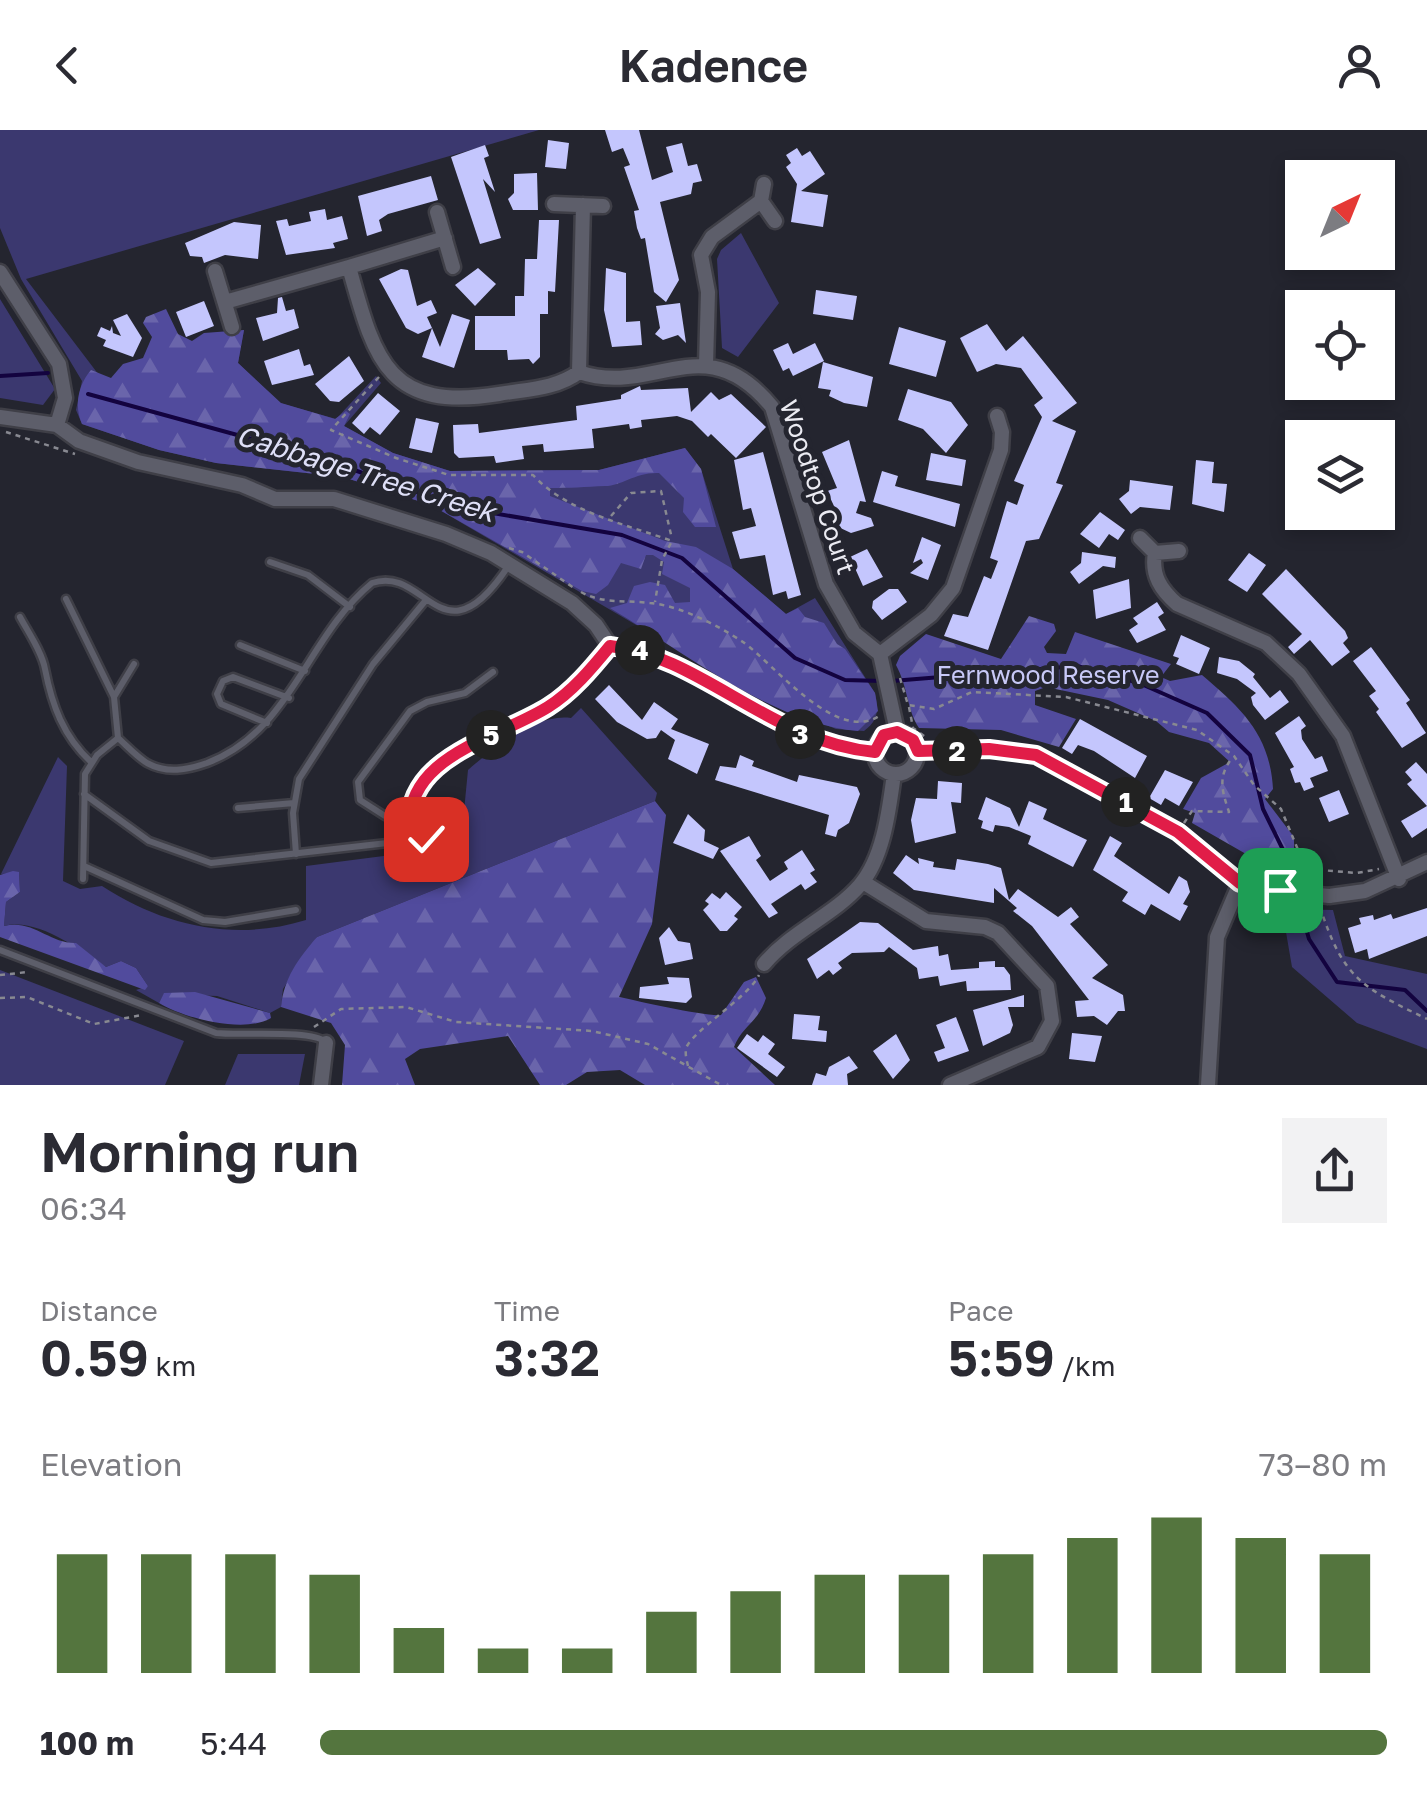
<!DOCTYPE html>
<html lang="en">
<head>
<meta charset="utf-8">
<style>
  :root { --surface:#fff; --page:#f2f2f3; --text:#2b2b33; --muted:#7c7c81; --accent:#54753e }
  body { margin:0; font-family:"Golos Text",sans-serif; background:var(--page); color:var(--text); height:100vh; display:flex; flex-direction:column; font-size:38px; white-space:nowrap }
  * { box-sizing:border-box; margin:0 }
  p { font-size:32px; color:var(--muted) }
  .icon { flex:none; width:55px; height:55px; fill:none; stroke:currentColor; stroke-width:2; stroke-linecap:round; stroke-linejoin:round }
  .map { position:relative; height:955px; overflow:hidden }
  .panel { display:flex; flex-direction:column; background:var(--surface); flex:1 }
  .panel>* { flex:none }
  .needle { width:65px; rotate:43deg }
  .tools { position:absolute; left:1285px; top:30px; display:grid; gap:20px }
  .tools a { display:grid; place-items:center; width:110px; height:110px; border-radius:0px; background:var(--surface); box-shadow:0 5px 15px #0003; font-size:50px }
  .pin { position:absolute; display:grid; place-items:center; width:85px; height:85px; color:#fff; margin:-42px; border-radius:20px; box-shadow:0 5px 15px #0006 }
  .km { position:absolute; width:50px; height:50px; margin:-25px; border-radius:50%; background:#222; color:#fff; font-size:28px; line-height:50px; text-align:center }
  .round { display:grid; place-items:center; flex:none; width:105px; height:105px; border-radius:0px; background:var(--page) }
  .summary { display:flex; align-items:center; justify-content:space-between; height:170px; padding:0 40px }
  h1 { font-size:55px; font-weight:600; line-height:75px }
  .stats { display:grid; grid-template-columns:repeat(3,1fr); gap:15px; height:170px; padding:10px 40px }
  .stats div { display:grid; align-content:center }
  .stats b { font-size:50px; font-weight:600 }
  .stats small { font-size:28px; font-weight:400 }
  .stats p { font-size:28px }
  .chart { height:280px; padding:20px 40px }
  .chart p { display:flex; justify-content:space-between }
  .chart svg { width:100%; height:180px; margin-top:10px; stroke:var(--accent); stroke-width:6 }
  ul { padding:0 40px; list-style:none; font-size:32px }
  li { display:grid; grid-template-columns:160px 120px 1fr; align-items:center; height:75px }
  li i { height:25px; border-radius:12px; background:var(--accent) }
  header { display:flex; justify-content:space-between; align-items:center; height:130px; padding:0 40px; background:var(--surface); font-size:45px; font-weight:600 }
  .map>svg:first-child { display:block }
  .green { fill:#3b386f }
  .forest { fill:url(#forest-firs) }
  .lines { fill:none; stroke-linecap:round; stroke-linejoin:round }
  .stream { stroke:#13033f; stroke-width:4 }
  .building { fill:#c4c6fd }
  .service-casing { stroke:#3f3f47; stroke-width:11 }
  .minor-casing { stroke:#3f3f47; stroke-width:19 }
  .path { stroke:#888991; stroke-width:2.5; stroke-dasharray:5 5; stroke-linecap:butt }
  .service { stroke:#5d5e6a; stroke-width:6 }
  .minor { stroke:#5d5e6a; stroke-width:14 }
  .minor-bridge-casing { stroke:#3f3f47; stroke-width:19; stroke-linecap:butt }
  .minor-bridge { stroke:#5d5e6a; stroke-width:14 }
  .route-casing { stroke:#fff; stroke-width:20 }
  .route { stroke:#e11d48; stroke-width:12 }
  .labels { text-anchor:middle; dominant-baseline:central; stroke-width:10; stroke-linejoin:round; paint-order:stroke }
  .street-label { font-size:25px; fill:#ebebf2; stroke:#24252f }
  .park-label { font-size:25px; fill:#c8c9f7; stroke:#24252f }
  .water-label { font-size:28px; font-style:italic; fill:#dedff7; stroke:#24252f }
</style>
</head>
<body>
<header><svg class="icon" aria-label="back" viewBox="0 0 24 24"><path d="M15 5l-7 7 7 7"/></svg>Kadence<svg class="icon" aria-label="person" viewBox="0 0 24 24"><circle cx="12" cy="8" r="4"/><path d="M4 21q1-7 8-7t8 7"/></svg></header>
<div class="map">
<svg width="1427" height="955" viewBox="0 0 1427 955">
  <defs>
    <pattern id="forest-firs" width="22" height="20" patternUnits="userSpaceOnUse" patternTransform="scale(2.5)"><rect width="22" height="20" fill="#514b9d"/><path d="M5 1l3.5 6h-7zM16 11l3.5 6h-7z" fill="#6a65ab"/></pattern>
  </defs>
  <rect width="100%" height="100%" fill="#24252f"/>
  <!-- green -->
  <path class="green" d="M0 0H539L26 149 105 253 244 200 238 233 280 273 336 289 376 246 381 253 344 296 393 323 450 341 599 340 685 318 701 339 733 439 786 484 815 468 875 563C879 580 878 591 864 601L836 599 761 568 431 375 343 347 216 333 159 320 82 294 76 280 82 251 21 149 0 98Z
    M741 103 779 173 738 227 722 218 717 129 721 120Z
    M0 169 55 259 43 275 0 268Z
    M581 578 657 663 655 671 317 807 283 859 281 877 270 883 217 866 164 864 159 873 136 860 148 856 136 838 121 831 106 837C80 820 37 787 4 796L6 772 20 762 19 743 1 744 58 627 67 636 63 751 80 759 102 756C163 796 235 812 306 790V736L399 724 404 732 418 730 429 718 434 696 464 681 468 640C493 618 536 583 571 588Z
    M1282 779 1333 780 1345 826 1427 844V919L1357 893 1292 837Z
    M0 840 184 911 165 955H0Z
    M238 924H305L299 955H225Z"/>
  <!-- forest -->
  <path class="forest" d="M166 179 178 204 192 211 204 203 244 200 238 233 281 273 335 289 346 281 350 284 344 296 393 323 450 341 599 340 685 318 701 339 716 397H695L683 382 684 368 659 343C635 342 622 356 605 356 585 357 569 358 550 358V366L665 411 696 417 733 439 786 484 798 478 805 487 824 493 837 514 845 519 875 563 878 581 858 601C774 594 681 520 610 478L627 473 634 456 650 452 665 455 675 473 690 472V458L662 444 664 432 653 425H646L641 439 621 433 608 455 596 464 582 461 431 375 343 347 216 333 159 320 82 294C74 276 78 255 91 240L111 248 123 234 143 228 152 207 143 193 146 187Z
    M1029 486 1054 494 1056 501 1044 517 1047 523 1066 524 1075 502 1171 534 1161 547 1170 551 1202 545C1242 579 1270 605 1273 659L1265 669 1294 707V734L1286 737 1253 728 1192 693 1195 683 1183 679 1201 648 1230 632 1209 613 1169 602 1156 591 1108 570 1046 557 1035 561V575L1076 589 1059 617 1001 600 919 598C907 580 908 557 896 535L900 526 926 504 1001 529Z
    M655 671 666 685 652 794 619 867C638 871 707 887 721 885L744 852 756 847 766 868C758 893 742 896 734 917L775 955H645L620 940 587 942 566 955H540L508 906 420 919 405 929 415 955H342L345 915 331 893 281 877C284 848 298 829 317 807Z
    M13 741 19 742 20 762 6 772 4 796C33 789 50 814 76 813L106 837 121 831 136 838 148 856 145 860 0 807V745Z
    M195 862 270 883 271 888C245 904 183 888 159 873L164 863Z"/>
  <g class="lines">
    <!-- stream -->
    <path class="stream" d="M0 246 48 243
      M88 264 314 326 463 378 622 405 682 428 795 528 845 550 882 551
      M892 551 1077 536 1139 553 1207 583 1250 625 1263 679 1287 728 1295 757
      M1297 767 1309 809 1337 852 1405 860 1427 881"/>
  </g>
  <!-- building -->
  <path class="building" d="M605 0H639L652 50 673 42 666 17 682 13 688 36 697 34 702 51 693 53 691 64 660 72 679 150 666 172 654 162 645 108 641 109 637 98 634 81 639 80 624 37 630 35 623 18 612 22Z
    M548 10 569 13 566 39 545 37Z
    M485 15 489 26 484 28 495 62 483 49 501 108 480 114 451 27Z
    M797 18 802 26 810 21 825 44 801 61 828 65 823 97 791 92 797 54 786 37 791 33 786 25Z
    M537 43 538 80H513L508 69 514 63V44Z
    M431 46 438 70 388 84 379 90 382 101 367 106 358 66Z
    M325 79 327 90 342 86 348 109 333 113 335 118 286 125 276 91 287 89 289 96 311 91 309 82Z
    M539 90H559L555 162 548 161V184H540V227L533 234 529 229 508 230 507 220H475V186H515V166H524L525 129H537Z
    M234 92 261 95 258 129 225 125 204 133 202 127 190 126 185 113Z
    M478 138 496 154 475 176 455 155Z
    M606 138 626 143V192L640 191 642 215 612 217 604 180Z
    M401 139 408 140 417 176 431 170 437 183 427 187 432 198 418 204 406 198 379 149Z
    M816 160 857 166 853 190 813 184Z
    M282 167 286 181 294 179 299 198 263 211 256 188 277 183 278 168Z
    M204 171 214 196 186 207 176 182Z
    M680 173 686 213 678 205 663 210 655 204 660 198 656 176Z
    M127 184 142 208 133 227 103 216 106 210 97 206 101 197 110 201 112 196 113 203 121 206 113 190Z
    M452 184 470 190 454 238 422 227 432 198 440 217Z
    M987 194 1006 221 1023 206 1077 273 1052 291 1076 301 1056 353 1063 355 1039 409 1026 411 988 520 944 506 953 484 968 487 984 446 991 449 998 431 990 428 999 398 1007 371 1017 375 1024 355 1014 351 1042 287 1034 275 1043 268 1021 238 996 234 977 242 960 208Z
    M899 197 946 211 936 247 889 234Z
    M788 213 793 224 815 213 824 231 793 246 789 238 783 241 773 220Z
    M299 219 304 236 310 234 314 245 272 255 264 231Z
    M349 226 364 251 339 272 330 271 315 254Z
    M823 232 873 247 867 277 844 273 829 266 831 260 818 258Z
    M640 256 641 260 688 258 691 282 711 262 719 270 731 264 766 297 736 328 711 304 708 307 692 291 677 286 641 290 642 297 630 299 629 294 592 299 594 318 544 322 543 314 522 316 524 329 496 333 494 326 459 328 454 323 453 295 478 294 479 303 577 290 576 276 621 269V265Z
    M908 259 951 272 968 295 946 323 923 299 898 290Z
    M378 263 400 281 380 305 370 297 364 304 352 293Z
    M416 288 439 293 432 323 409 318Z
    M849 310 866 372 860 371 856 383 871 388 874 396 851 403 834 395 840 389 827 361 837 358 822 322Z
    M763 322 801 465 788 469 786 461 773 465 765 425 740 429 732 402 756 396 751 378 743 380 734 330Z
    M931 323 966 330 962 356 926 350Z
    M1196 330 1214 332 1212 353 1227 354 1224 382 1192 374Z
    M882 341 898 346 895 356 960 374 955 397 873 372Z
    M1130 350 1173 356 1170 380 1140 377 1131 384 1119 369 1129 361Z
    M1100 382 1125 400 1118 410 1109 404 1099 418 1080 404Z
    M922 407 941 415 928 450 910 443 923 433 921 429 913 433Z
    M867 419 883 447 863 456 850 427Z
    M1082 422 1116 427 1115 438 1103 436 1079 454 1070 442 1081 433Z
    M1249 423 1266 435 1247 462 1228 450Z
    M1286 439 1345 501 1348 508 1343 513 1350 522 1332 536 1310 510 1294 524 1288 517 1302 504 1262 464Z
    M1129 449 1131 478 1096 489 1093 460Z
    M889 459H898L907 472 882 490 872 478 873 471Z
    M1157 472 1164 483 1158 487 1166 500 1137 513 1129 500 1138 494 1133 488Z
    M1181 505 1210 518 1199 544 1176 534 1179 528 1173 526Z
    M1371 517 1410 570 1406 573 1426 603 1402 618 1376 582 1379 579 1369 566 1376 561 1353 531Z
    M1219 527 1239 531 1255 544 1253 547 1270 568 1280 560 1289 572 1265 590 1253 575 1251 567 1256 563 1237 549 1217 543Z
    M609 555 642 590 654 572 678 589 671 599 709 614 697 644 668 629 675 610 661 600 656 608 647 609 617 592 595 569Z
    M1299 586 1306 596 1301 600 1302 609 1315 629 1322 626 1328 641 1310 648 1314 657 1304 661 1300 652 1295 653 1290 639 1294 637 1275 603Z
    M1080 589 1147 626 1135 648 1094 621 1078 615 1072 624 1062 618Z
    M740 625 754 631 752 636 797 652 799 645 857 657 860 664 849 693 838 700 836 707 825 704 829 685 715 650 720 636 736 638Z
    M1416 632 1427 644V698L1412 708 1401 691 1427 676 1407 654 1412 650 1405 642Z
    M1165 640 1193 652 1179 676 1165 668 1161 675 1149 668Z
    M938 651 962 653 961 673 951 672 956 703 915 713 911 690 916 668 937 669Z
    M1339 660 1349 684 1329 692 1319 668Z
    M986 667 1010 678 1019 697 1029 671 1047 679 1043 689 1087 710 1073 737 1028 714 1031 706 1009 697 995 695 993 702 981 698 983 691 978 689Z
    M688 684 705 700 704 711 719 718 713 729 673 713Z
    M749 706 761 726 756 730 770 751 788 739 784 732 802 720 815 740 810 743 817 752 805 760 801 754 771 774 778 783 769 788 720 721Z
    M1110 706 1122 713 1114 726 1169 764 1179 746 1187 751 1190 762 1183 774 1188 776 1180 791 1151 774 1145 785 1122 771 1128 762 1093 740Z
    M906 725 919 734 918 728 934 732 933 737 955 740 957 729 988 734 1001 738 1009 770 1018 759 1058 787 1071 777 1079 787 1070 794 1108 835 1092 848 1123 865 1125 881H1118L1107 895 1094 886 1077 887 1075 871 1089 870 1032 796 1013 781 1017 778 994 758V773L914 760 893 743Z
    M726 762 742 777 734 786 738 789 727 801H720L703 780 709 774 705 771 712 763 720 769Z
    M1427 778V806L1369 829 1367 819 1355 823 1348 798 1361 794 1359 788 1373 785 1374 790 1391 784 1393 789Z
    M860 792 878 793 913 820 938 816 939 826 948 824 951 840 979 838V832L995 831V837H1004L1010 845 1011 860 967 861 966 851 940 856 938 846 919 849 917 838 889 817 884 822 852 823 838 833 842 838 833 845 829 840 817 849 807 829Z
    M669 797 678 811 690 813 693 829 665 835 659 808Z
    M667 847 689 848 692 867 686 873 639 868 640 857 669 854Z
    M1024 865V877H1008L1013 895 1010 903 983 916 973 880Z
    M794 884 820 886 818 900 827 901 826 912 792 909Z
    M956 887 969 921 938 932 934 922 945 918 936 895Z
    M1072 903 1102 906 1095 932 1069 929Z
    M747 904 758 912 763 905 775 914 768 924 785 937 777 947 737 918Z
    M896 904 910 930 893 949 873 921Z
    M849 926 858 938 847 944 848 955H812L816 943 826 946 829 937Z"/>
  <g class="lines">
    <!-- service casing -->
    <g class="service-casing">
      <path id="service" d="M270 432 308 445 350 477
        M66 469 114 567 118 608C127 616 137 627 147 633 167 644 187 640 207 633 292 601 306 507 372 453 426 434 442 537 509 435
        M20 487C28 502 42 522 45 539 52 575 63 606 91 632
        M240 515 305 541
        M114 567 134 534
        M267 593 221 574 217 564 223 551 233 547 289 568
        M84 664 149 711 211 733 405 711
        M238 678 294 673
        M409 684 385 686 360 670 358 652 410 581 427 572 465 563 493 542
        M410 704C401 627 496 609 548 577 571 563 592 538 609 517
        M404 710a6 6 0 1 1 12 0a6 6 0 1 1-12 0Z
        M410 716 412 727
        M296 724 293 683 299 649 373 534 426 470
        M84 736 203 790 225 792 296 780
        M83 749 85 644 97 625 118 608
        M0 820 216 903C239 906 312 899 325 912"/>
    </g>
    <!-- minor casing -->
    <g class="minor-casing">
      <path id="minor" d="M764 54 761 71 775 91
        M554 74 603 76
        M437 82 453 137
        M349 137 445 108
        M215 141 232 197
        M0 142 59 234 65 268 57 295
        M225 172 349 137C375 230 387 282 499 264 528 259 556 259 579 242 653 268 704 194 772 277L826 454 854 503 880 524 897 601
        M706 235 708 162 701 125 712 107 761 71
        M579 242 583 75
        M0 287 57 295 79 311 138 332 242 355 275 369H334L446 404 491 423 572 473 596 495 610 516C702 526 770 612 875 623
        M1140 408 1155 423 1179 421
        M1155 423C1151 445 1161 460 1177 474L1266 513 1299 544 1343 606 1399 749
        M880 524 931 485 953 458 1001 320 1002 302 997 286
        M875 623a21 21 0 1 1 42 0a21 21 0 1 1-42 0Z
        M918 621 989 619 1036 625 1178 702 1240 753 1280 761
        M863 752 926 791 985 797 998 803 1047 856 1052 891 1038 917 950 955
        M1329 766 1365 761 1427 732
        M764 834C792 801 834 785 860 755 884 727 889 679 894 644
        M321 955 326 913
        M1208 955 1217 807 1240 753"/>
    </g>
    <!-- path -->
    <path class="path" d="M379 247 331 300 396 328 449 345H533C567 382 625 394 672 411L662 430 655 472
      M6 302 75 324
      M611 386 631 363 661 361 672 409
      M509 418 522 422 574 458
      M581 462C602 474 626 470 650 473 681 476 717 495 743 512 773 533 836 614 879 586
      M900 548 908 575 934 579 972 562 1066 567 1197 600 1234 626 1254 655 1281 679 1311 751
      M909 577 913 598 927 608
      M1184 693 1192 681 1229 682C1222 661 1217 646 1233 627
      M1308 739 1357 743 1379 739
      M1320 777C1343 848 1361 857 1427 889
      M0 845 28 842
      M0 868 27 867 94 894 142 885
      M314 897 341 879 406 877 456 892 592 901 648 914 721 955
      M688 936C687 931 685 925 686 919 688 904 749 867 759 845"/>
    <!-- service -->
    <use href="#service" class="service"/>
    <!-- minor -->
    <use href="#minor" class="minor"/>
    <!-- minor-bridge casing -->
    <g class="minor-bridge-casing">
      <path id="minor-bridge" d="M1280 761 1329 766"/>
    </g>
    <!-- minor-bridge -->
    <use href="#minor-bridge" class="minor-bridge"/>
  </g>
  <g class="lines">
    <!-- route casing -->
    <g class="route-casing">
      <path id="route" d="M426 709 416 710 410 704C401 626 497 609 548 577 572 562 592 538 610 516 702 526 770 612 875 622L884 605 897 602 913 610 918 621 989 619 1036 625 1178 702 1240 753 1280 760"/>
    </g>
    <!-- route -->
    <use href="#route" class="route"/>
  </g>
  <g class="labels">
    <!-- street labels -->
    <g class="street-label">
      <text transform="translate(818 357) rotate(71)">Woodtop Court</text>
    </g>
    <!-- park labels -->
    <g class="park-label">
      <text x="1048" y="544">Fernwood Reserve</text>
    </g>
    <!-- water labels -->
    <g class="water-label">
      <text transform="translate(366 343) rotate(17)">Cabbage Tree Creek</text>
    </g>
  </g>
</svg>
<div class="tools">
<a><svg class="needle" viewBox="-14 -14 28 28"><path d="M0-13l5 13h-10z" fill="#e53935"/><path d="M0 13l5-13h-10z" fill="#7c7c81"/></svg></a>
<a><svg class="icon" aria-label="locate" viewBox="0 0 24 24"><circle cx="12" cy="12" r="6"/><path d="M12 2v4M12 18v4M2 12h4M18 12h4"/></svg></a>
<a><svg class="icon" aria-label="layers" viewBox="0 0 24 24"><path d="M12 4l9 5-9 5-9-5zM3 14l9 5 9-5"/></svg></a>
</div>
<div class="pin" style="left:1280px;top:760px;background:#1e9e55"><svg class="icon" aria-label="arrive" viewBox="0 0 24 24"><path d="M6 21V4h12l-3 4 3 4H6"/></svg></div>
<div class="pin" style="left:426px;top:709px;background:#d93025"><svg class="icon" aria-label="check" viewBox="0 0 24 24"><path d="M5 12l5 5 9-10"/></svg></div>
<b class="km" style="left:1126px;top:672px">1</b>
<b class="km" style="left:957px;top:621px">2</b>
<b class="km" style="left:800px;top:604px">3</b>
<b class="km" style="left:640px;top:520px">4</b>
<b class="km" style="left:491px;top:605px">5</b>
</div>
<section class="panel">
<div class="summary"><div><h1>Morning run</h1><p>06:34</p></div><a class="round"><svg class="icon" aria-label="share" viewBox="0 0 24 24"><path d="M12 15V3M7 8l5-5 5 5M5 13v7h14v-7"/></svg></a></div>
<div class="stats">
<div><p>Distance</p><b>0.59<small> km</small></b></div>
<div><p>Time</p><b>3:32</b></div>
<div><p>Pace</p><b>5:59<small> /km</small></b></div>
</div>
<div class="chart"><p><span>Elevation</span>73–80 m</p>
<svg viewBox="0 0 160 44" preserveAspectRatio="none"><path d="M5 44V15M15 44V15M25 44V15M35 44V20M45 44V33M55 44V38M65 44V38M75 44V29M85 44V24M95 44V20M105 44V20M115 44V15M125 44V11M135 44V6M145 44V11M155 44V15"/></svg>
</div>
<ul>
<li><b>100 m</b>5:44<i style="width:100%"></i></li>
</ul>
</section>
</body>
</html>
